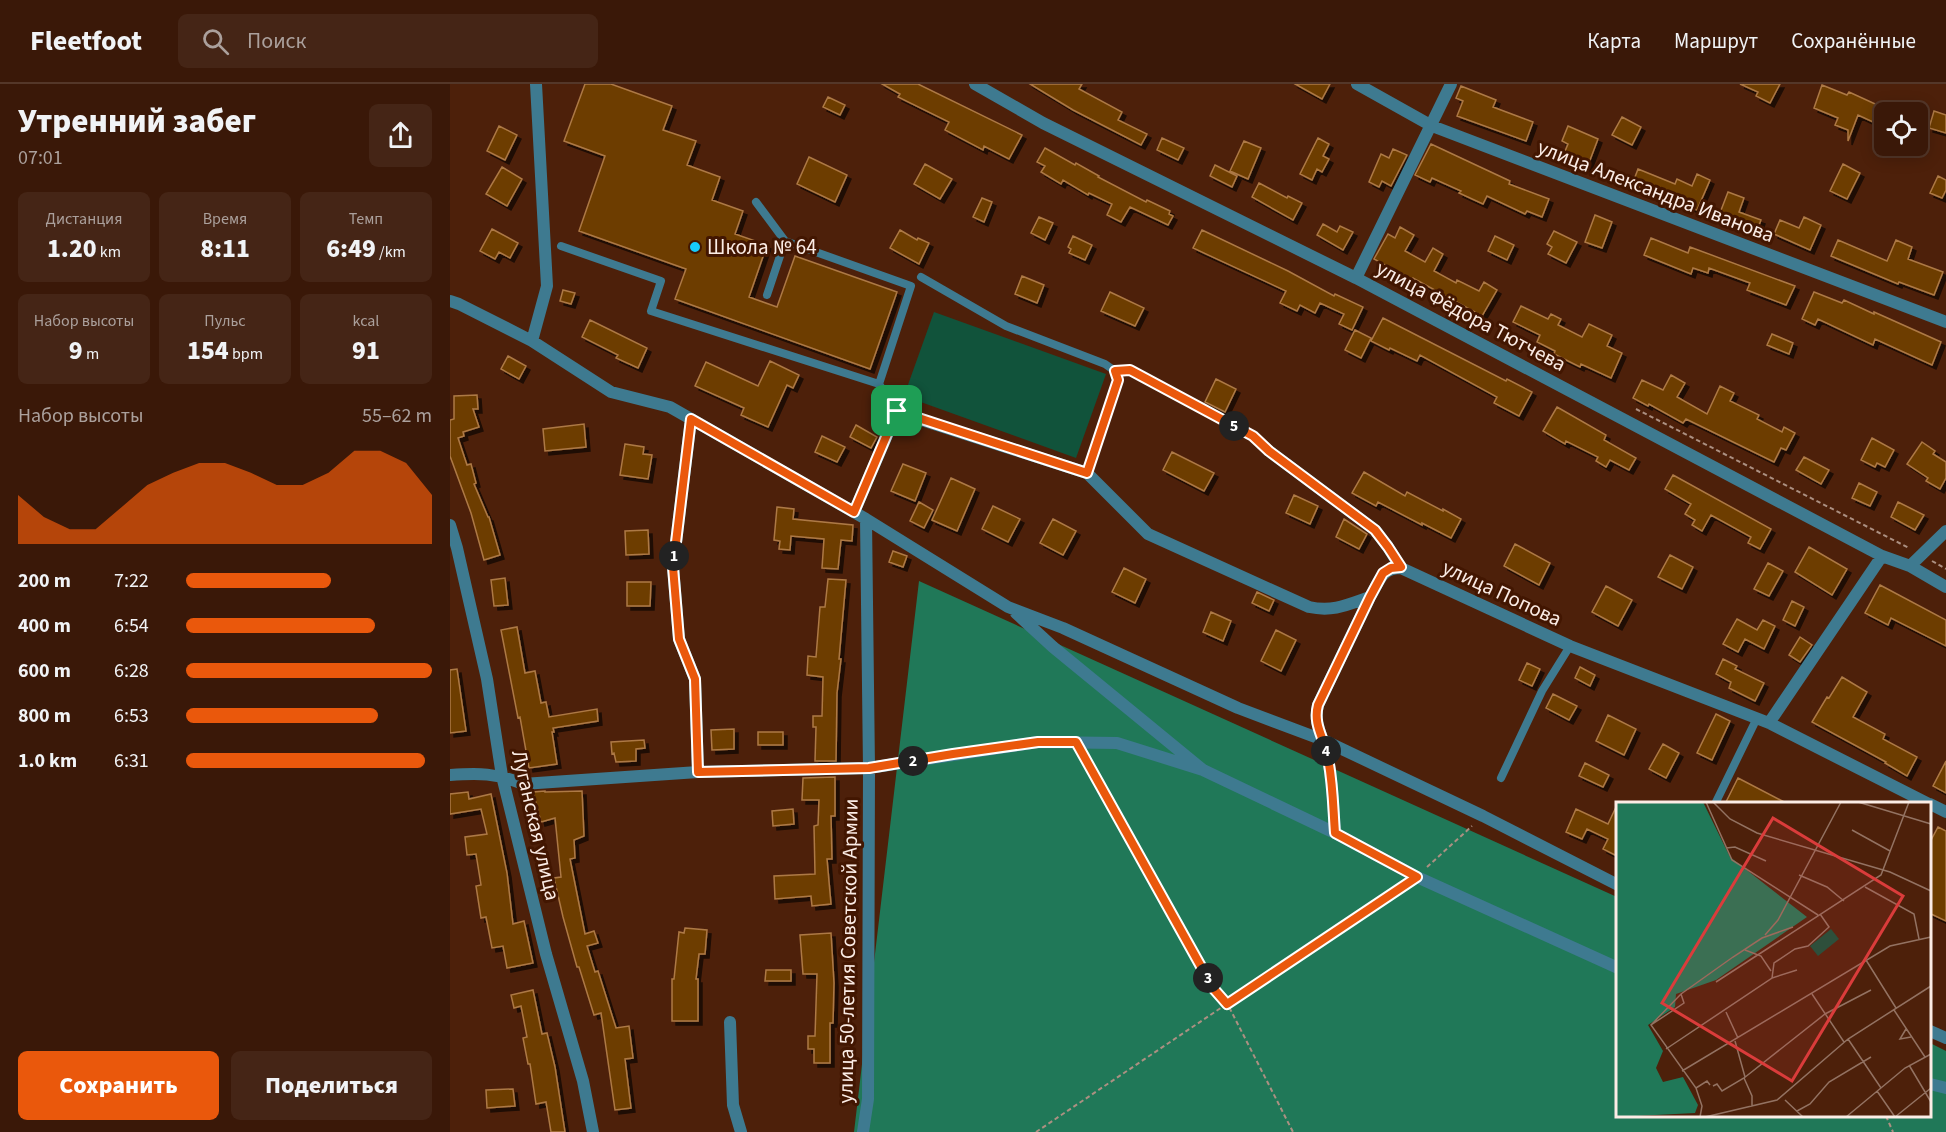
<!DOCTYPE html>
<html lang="ru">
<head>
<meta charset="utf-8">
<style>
  :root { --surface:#3a1808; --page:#452516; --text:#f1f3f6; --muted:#aba09c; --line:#543729; --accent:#ea580c }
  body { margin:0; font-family:"Source Sans 3",sans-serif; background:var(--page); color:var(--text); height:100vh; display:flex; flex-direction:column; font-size:22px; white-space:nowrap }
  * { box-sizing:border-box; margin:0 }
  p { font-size:20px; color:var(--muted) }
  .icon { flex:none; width:33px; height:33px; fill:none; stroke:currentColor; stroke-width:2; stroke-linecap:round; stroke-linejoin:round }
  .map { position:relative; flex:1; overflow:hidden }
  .details { display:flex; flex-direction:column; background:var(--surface); width:450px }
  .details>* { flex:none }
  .controls { position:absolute; left:1424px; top:18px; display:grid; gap:12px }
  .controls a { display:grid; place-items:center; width:54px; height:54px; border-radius:9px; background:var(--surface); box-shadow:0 3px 15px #0003,0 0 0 2px var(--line); font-size:30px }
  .pin { position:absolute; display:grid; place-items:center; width:51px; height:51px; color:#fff; margin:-26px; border-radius:12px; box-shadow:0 3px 9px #0006 }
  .km { position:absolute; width:30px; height:30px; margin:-15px; border-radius:50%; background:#222; color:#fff; font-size:16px; line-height:30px; text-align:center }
  .round { display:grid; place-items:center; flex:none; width:63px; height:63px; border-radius:9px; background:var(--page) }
  .overview { display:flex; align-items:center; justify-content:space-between; height:102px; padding:0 18px }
  h1 { font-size:33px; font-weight:800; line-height:45px }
  .stats { display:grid; grid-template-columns:repeat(3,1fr); gap:9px; height:102px; padding:6px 18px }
  .stats div { display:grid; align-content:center; border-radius:9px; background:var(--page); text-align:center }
  .stats b { font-size:26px; font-weight:800 }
  .stats small { font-size:16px; font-weight:400 }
  .stats p { font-size:16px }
  .chart { height:168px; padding:12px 18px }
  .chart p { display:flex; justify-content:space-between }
  .chart svg { width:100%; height:108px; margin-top:6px; fill:var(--accent); opacity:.7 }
  .primary-button { display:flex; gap:12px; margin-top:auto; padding:12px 18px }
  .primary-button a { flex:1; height:69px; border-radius:9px; background:var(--accent); color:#fff; font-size:24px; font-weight:800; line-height:69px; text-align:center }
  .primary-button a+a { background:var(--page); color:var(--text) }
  ul { padding:0 18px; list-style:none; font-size:20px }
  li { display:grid; grid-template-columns:96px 72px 1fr; align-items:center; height:45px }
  li i { height:15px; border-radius:8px; background:var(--accent) }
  header { display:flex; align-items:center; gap:36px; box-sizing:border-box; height:84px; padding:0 30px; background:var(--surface); border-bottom:2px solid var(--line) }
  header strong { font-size:28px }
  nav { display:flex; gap:33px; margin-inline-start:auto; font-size:21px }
  .search { width:420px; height:54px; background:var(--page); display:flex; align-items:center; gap:15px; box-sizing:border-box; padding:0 21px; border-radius:9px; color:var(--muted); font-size:22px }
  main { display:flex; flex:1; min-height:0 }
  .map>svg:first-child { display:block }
  .green { fill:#11533b }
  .forest { fill:#207858 }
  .building { fill:#6d3d00; stroke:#ad7945; stroke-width:1.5; filter:url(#shadow) }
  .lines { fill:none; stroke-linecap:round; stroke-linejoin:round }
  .path { stroke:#ac9082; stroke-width:2; stroke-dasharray:4.5 3; stroke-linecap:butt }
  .service { stroke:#3e7a90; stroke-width:8 }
  .minor { stroke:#3e7a90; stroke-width:12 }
  .route-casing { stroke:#fff; stroke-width:12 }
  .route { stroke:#ea580c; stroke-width:8 }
  .poi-dot { fill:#16cafb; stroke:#421601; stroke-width:2 }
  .labels { text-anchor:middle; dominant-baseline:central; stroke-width:6; stroke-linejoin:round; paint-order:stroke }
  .street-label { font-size:21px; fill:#fbece5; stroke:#421601 }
  .poi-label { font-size:21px; fill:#fbece5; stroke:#421601; text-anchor:start }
  .inset-road { fill:none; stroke:#937262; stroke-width:1.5 }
  .view { fill:#da3c3b; fill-opacity:0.15; stroke:#da3c3b; stroke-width:3 }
  .inset-edge { fill:none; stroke:#fbece5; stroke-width:3 }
</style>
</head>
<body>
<header>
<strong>Fleetfoot</strong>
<div class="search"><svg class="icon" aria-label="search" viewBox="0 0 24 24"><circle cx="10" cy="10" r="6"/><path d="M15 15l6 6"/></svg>Поиск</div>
<nav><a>Карта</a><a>Маршрут</a><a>Сохранённые</a></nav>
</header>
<main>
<section class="details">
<div class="overview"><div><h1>Утренний забег</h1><p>07:01</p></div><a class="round"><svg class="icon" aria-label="share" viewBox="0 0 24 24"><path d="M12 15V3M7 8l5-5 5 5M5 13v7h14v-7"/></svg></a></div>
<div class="stats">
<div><p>Дистанция</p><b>1.20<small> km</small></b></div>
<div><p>Время</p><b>8:11</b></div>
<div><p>Темп</p><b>6:49<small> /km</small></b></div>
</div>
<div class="stats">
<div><p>Набор высоты</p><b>9<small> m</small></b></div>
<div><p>Пульс</p><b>154<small> bpm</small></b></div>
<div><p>kcal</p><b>91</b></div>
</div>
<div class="chart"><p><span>Набор высоты</span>55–62 m</p>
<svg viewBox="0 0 160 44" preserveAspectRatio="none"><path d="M0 44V24L10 33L20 38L30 38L40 29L50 20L60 15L70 11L80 11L90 15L100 20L110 20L120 15L130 6L140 6L150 11L160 24V44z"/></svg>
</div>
<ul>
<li><b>200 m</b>7:22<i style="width:59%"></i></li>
<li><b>400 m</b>6:54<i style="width:77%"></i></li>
<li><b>600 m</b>6:28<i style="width:100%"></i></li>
<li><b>800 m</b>6:53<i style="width:78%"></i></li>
<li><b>1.0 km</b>6:31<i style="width:97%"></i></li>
</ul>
<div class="primary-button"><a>Сохранить</a><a>Поделиться</a></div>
</section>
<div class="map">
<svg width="1496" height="1048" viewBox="0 0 1496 1048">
  <defs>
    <filter id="shadow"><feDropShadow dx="4" dy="4" stdDeviation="0" flood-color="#0009"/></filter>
  </defs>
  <rect width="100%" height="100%" fill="#4d200a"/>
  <!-- green -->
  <path class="green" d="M484 228 656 290 626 374 454 312Z"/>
  <!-- forest -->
  <path class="forest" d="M469 497 1167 813 1168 1032H1480V959L1496 967V1048H404Z"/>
  <!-- building -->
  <path class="building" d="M135 0H161L222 22 213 46 246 57 237 81 270 93 262 116 293 127 285 150 317 161 299 213 327 223 345 172 447 208 420 285 225 215 236 185 129 147 155 72 114 57Z
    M432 0H468L572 51 559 75 534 62 533 66 495 46 499 38 448 13 450 10Z
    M580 0H632L629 5 672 28 668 36 697 50 691 61 623 26Z
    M845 0H880L872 15Z
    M1290 0H1330L1320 19 1306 12 1308 8Z
    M1372 1 1397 11 1399 8 1434 24V43L1408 31 1398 57V46L1385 41 1388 34 1364 24Z
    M1011 2 1046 16 1043 23 1083 38 1076 57 1007 32 1013 17 1006 14Z
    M378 13 395 21 390 31 373 23Z
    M1484 27 1496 31V49L1479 44Z
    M1172 33 1191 43 1182 61 1162 51Z
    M49 42 67 51 55 76 37 67Z
    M1118 42 1148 55 1137 84 1112 74 1118 60 1112 57Z
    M712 54 734 64 728 76 707 66Z
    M868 54 879 60 873 72 879 75 872 88 867 85 862 96 850 90Z
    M794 57 811 64 798 95 780 87Z
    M981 60 1060 97 1059 100 1099 115 1092 133 1077 127 1075 130 1037 112 1033 120 1009 109 1011 107 982 94 980 98 965 91Z
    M595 64 625 81 626 79 649 92 648 93 696 118 697 116 720 127 719 130 723 132 718 141 680 123 671 138 657 131 662 120 639 109 638 111 613 96 611 100 591 88 595 82 587 78Z
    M943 65 957 71 941 102 932 97 929 103 919 98 931 70 939 74Z
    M359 73 397 91 385 118 347 100Z
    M475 80 502 95 490 115 464 100Z
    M1393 80 1410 89 1397 115 1380 107Z
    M765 81 787 92 782 103 760 92Z
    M52 83 72 95 57 122 36 110Z
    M1188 85 1225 100 1227 95 1242 102 1247 90 1260 96 1247 126 1212 111V112L1182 101Z
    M1488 92 1496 96V106L1492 114 1480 109Z
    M809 99 837 114 838 112 852 119 843 136 802 113Z
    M1278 108 1294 114 1289 128 1311 136 1306 149 1268 134Z
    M532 114 542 118 534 138 523 133Z
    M1145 131 1162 138 1152 164 1135 158Z
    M589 133 603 139 595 156 581 149Z
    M1354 133 1371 141 1360 166 1324 150 1330 136 1349 144Z
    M873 140 887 148 890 142 903 148 893 166 867 151Z
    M950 143 964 151 955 167 975 178 983 164 993 170 984 187 1006 199 1007 196 1029 207 1034 198 1047 206 1032 232 963 194 962 196 924 175 938 150 945 154Z
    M42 145 68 159 60 174 49 168 45 175 30 167Z
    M450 146 467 156 468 154 479 159 469 180 440 164Z
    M752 146 838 187 884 212 885 210 913 223 902 246 889 240 894 230 870 219 865 229 850 221 847 227 830 219 836 207 743 164Z
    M1104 147 1127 158 1116 179 1098 170 1102 163 1097 160Z
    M623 152 642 161 635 176 619 169 621 165 618 163Z
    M1045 152 1064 161 1057 176 1038 167Z
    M1201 154 1238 169 1240 163 1345 202 1336 221 1297 206 1300 199 1259 184 1258 189 1243 184 1241 190 1194 171Z
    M1388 156 1437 177 1446 156 1462 163 1458 175 1493 188 1484 211 1449 198 1448 200 1381 172Z
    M572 192 594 201 587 219 565 210Z
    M113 206 125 209 121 220 110 217Z
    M660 208 694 224 685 242 651 227Z
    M1364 208 1392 219 1394 216 1424 230V228L1491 258 1482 281 1425 255 1423 261 1368 235 1365 241 1352 235Z
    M1071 222 1098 235 1101 230 1111 235 1108 241 1132 253 1139 240 1162 251 1157 262 1172 269 1161 294 1131 280 1130 283 1104 270 1105 267 1087 258 1090 251 1063 238Z
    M933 234 1056 297 1057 295 1082 308 1069 332 1044 319 1047 313 970 271 967 277 940 264 939 266 921 257Z
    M140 236 197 264 188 284 166 274 168 271 132 253Z
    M905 246 921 254 911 274 895 266Z
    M1322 250 1343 259 1339 270 1317 261Z
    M58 272 76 282 69 295 51 285Z
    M320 277 349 291 343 304 337 301 318 343 291 331 294 324 245 302 256 278 308 302Z
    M1221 291 1235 299 1227 313 1257 330 1270 302 1284 309 1280 317 1309 331 1307 335 1332 348 1334 343 1345 349 1336 366 1331 364 1324 378 1236 335 1233 339 1199 320 1198 322 1183 314 1192 296 1213 306Z
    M766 295 786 305 775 328 755 318Z
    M27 311 28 325H23L29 343 13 348 14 352 8 354 17 381 21 380 26 399 24 400 38 433H39L50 471 34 476 21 429 0 372V336L4 335V312Z
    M1107 323 1156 351 1154 356 1186 374 1179 386 1160 376 1156 383 1146 377 1148 373 1116 357 1115 360 1093 347Z
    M134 340 136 363 95 367 93 345Z
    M406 341 427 353 421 364 400 353Z
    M372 352 395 363 387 378 365 368Z
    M1422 354 1444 366 1435 383 1427 379 1425 383 1411 376Z
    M1472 358 1485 367 1483 370 1496 378V394L1490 405 1476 397 1478 394 1457 380Z
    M175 360 194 363 193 370 202 371 198 395 170 391Z
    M722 368 764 389 754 407 713 386Z
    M1354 373 1379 386 1371 400 1346 386Z
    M453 380 476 389 465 417 441 407Z
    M914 388 955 412 957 408 993 427V425L1011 435 1001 454 972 439V441L928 418 926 422 902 409Z
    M1223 391 1321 445 1310 465 1298 459 1301 453 1261 431 1252 447 1242 441 1245 436 1235 430 1241 420 1215 405Z
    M501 394 525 405 507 447 482 436Z
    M1409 399 1427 408 1420 422 1402 414Z
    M844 411 868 422 860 440 836 429Z
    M469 418 483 426 474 444 460 437Z
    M1448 418 1474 431 1465 446 1441 433Z
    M543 422 570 435 558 458 532 445Z
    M327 423 344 425 343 435 403 441 402 457 391 456 388 485 372 484 374 455 341 452 340 466 329 465 330 457 324 456Z
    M603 435 626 447 613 471 590 459Z
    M894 435 917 450 909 465 886 453Z
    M198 446 199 470 176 471 175 447Z
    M1065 460 1100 479 1089 501 1054 482Z
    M1359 463 1397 485 1382 511 1345 488Z
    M443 467 457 472 453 483 439 478Z
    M1220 471 1243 483 1232 505 1208 493Z
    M1318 479 1333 487 1319 512 1304 505Z
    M674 484 696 495 685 519 662 508Z
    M55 494 58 521 44 522 41 496Z
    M378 495 396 496 389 575H391L387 609 386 677H365L366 643H363V632H372L373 593 357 591 358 572 366 573 370 523H375Z
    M177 498H201L200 522H177Z
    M1430 501 1496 536V562L1441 534 1438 541 1415 529Z
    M1156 502 1182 516 1168 542 1142 528Z
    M807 508 824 516 819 527 802 519Z
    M1342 517 1354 523 1345 542 1333 536Z
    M761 528 781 537 773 557 753 548Z
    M1287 535 1307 546 1313 536 1325 542 1314 565 1295 555 1288 568 1273 560Z
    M67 543 75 589 85 587 91 619 96 618 99 633 147 625 148 637 103 644 104 648H102L107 680 79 684 70 633 68 634 51 546Z
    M826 546 846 556 831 587 811 577Z
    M1350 553 1362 561 1350 578 1339 571Z
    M1273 575 1287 582 1285 585 1314 599 1305 617 1279 604 1281 598 1266 590Z
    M1077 579 1090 585 1082 602 1069 596Z
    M1130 583 1145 591 1140 602 1125 594Z
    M7 585 16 647 0 649V586Z
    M1392 593 1417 608 1403 633 1435 650 1433 655 1467 673 1457 692 1435 679 1436 678 1362 638 1377 613 1379 614Z
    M1103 610 1127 622 1119 636 1096 624Z
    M1266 630 1280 637 1262 676 1247 669Z
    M1158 631 1186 645 1174 671 1146 657Z
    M284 645V665L262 666 261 646Z
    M308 648H333V661H308Z
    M194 656 195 664 186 665V677L166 678 164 669 162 670 161 658Z
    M1213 660 1229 669 1216 694 1199 685Z
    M1496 677V709L1483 702Z
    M1135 679 1159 691 1153 703 1129 692Z
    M385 693V732H381L382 775H377L381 820 362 822 361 812 325 815 324 792 365 790 364 742 368 741 369 716H352L353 694Z
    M1288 694 1338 720H1275Z
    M95 707V708L132 707 134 752 124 756 125 774 120 775 135 850 144 847 148 859 137 862 145 888 148 887 166 944 179 942 183 974 175 975 181 1024 165 1026 151 929 144 931 129 883H127L113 833 104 794 111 793 105 734 91 738 83 708Z
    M18 708 19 715 41 710 57 789 63 840 74 837 83 879 57 884 53 862 42 864 36 833 31 834 26 802 31 801 26 770 17 771 15 753 37 750 31 725 0 730V710Z
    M1167 721V772L1153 765 1158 755 1137 745 1132 755 1116 748 1126 725 1158 740Z
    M343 725 344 740 323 742 322 727Z
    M1488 743 1496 747V837L1479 829V760Z
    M235 844 257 846 255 870H249L246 895H248V937H222V895H224L229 848 234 849Z
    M381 849 384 899 383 939H380V979H364V965H358V952H365L367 890H353L350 851Z
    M316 886H341V897H315Z
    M83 906 92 950 97 949 105 983 115 1048H101L96 1018 86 1020 80 980H78L73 954 77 953 71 922 64 924 61 911Z
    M63 1005 65 1022 37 1024 36 1006Z"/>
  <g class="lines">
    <!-- path -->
    <path class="path" d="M676 286H680L803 352 810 359
      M1186 325 1459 464
      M1482 477 1496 485
      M633 671 763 904 777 919 843 1048
      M977 783 1022 742
      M1436 1032 1443 1048
      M586 1048 954 801"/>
    <!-- service -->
    <path class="service" d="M111 162 211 197 201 227 429 300 461 202 335 157 306 118
      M471 193 556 242 655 280 665 287 668 296 637 389
      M317 211 335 157
      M429 300 447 328
      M1051 694 1092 607 1120 562
      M1265 720 1307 634"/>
    <!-- minor -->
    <path class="minor" d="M525 0 593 39 906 194 1432 472 1460 482 1496 503
      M907 0 982 42 1496 238
      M906 194 1001 0
      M0 217 9 220 82 257 161 308 220 323 416 435 558 523 613 544 788 624 873 656 1033 732 1168 801
      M82 257 97 202 86 0
      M241 335 223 483 229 555 245 595 248 688
      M819 367 925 446 938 463 951 484
      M404 428 447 328 637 389 698 450 859 523C883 528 897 521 920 513 929 498 931 484 951 484L1120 562 1319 639 1479 720
      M0 441 7 464 37 595 52 692 96 870 133 997 143 1048
      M1460 482 1496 447
      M566 529 603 563 753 686 885 749 967 793 1168 884
      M1319 639 1432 472
      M0 691C29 689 46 689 73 700L248 688 419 684 588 658 667 659 753 686
      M1480 720 1496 728
      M885 749C883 723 883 696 877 670 873 652 863 640 868 621L920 513
      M280 938 283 1021 291 1048
      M1480 947 1496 954
      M1480 1000 1496 1004
      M413 1048 418 1015 419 684 416 435"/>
  </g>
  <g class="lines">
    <!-- route casing -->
    <g class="route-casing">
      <path id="route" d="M680 286 803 352 819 367 925 446 938 463 951 483 941 484 933 489 920 513 868 621C863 640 873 652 877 670 883 695 883 723 885 749L967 793 777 920 763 904 626 658H588L503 670 419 684 248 688 245 595 229 555 223 483 241 335 404 428 447 327 637 389 668 296 665 287Z"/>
    </g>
    <!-- route -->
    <use href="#route" class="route"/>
  </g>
  <!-- markers -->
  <circle class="poi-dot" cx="245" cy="163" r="6"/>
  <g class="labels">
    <!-- street labels -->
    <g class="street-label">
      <text transform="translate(1206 107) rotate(21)">улица Александра Иванова</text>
      <text transform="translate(1021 232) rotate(28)">улица Фёдора Тютчева</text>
      <text transform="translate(1052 509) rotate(25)">улица Попова</text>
      <text transform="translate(86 741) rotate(77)">Луганская улица</text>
      <text transform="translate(398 867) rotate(-89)">улица 50-летия Советской Армии</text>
    </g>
    <!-- poi labels -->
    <g class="poi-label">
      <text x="257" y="163">Школа № 64</text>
    </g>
  </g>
  <!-- overview -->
  <g transform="translate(1166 718)">
    <rect width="315" height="315" fill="#4d200a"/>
    <path d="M215 127 223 137 202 154 194 144Z" fill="#11533b"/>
    <path d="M0 0H87L114 55 191 115 100 178 60 192 59 205 32 223 47 249 40 266 47 280 67 275 82 303 79 311 0 315Z" fill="#207858"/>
    <path class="inset-road" d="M90 0 116 58 202 113M97 0 114 17 141 31 274 70 315 89M242 0 315 22M236 28 274 49M110 46 119 45 150 59M183 73 211 85 228 99M249 85 298 112 303 137M149 133 162 118 225 0M129 148 145 154 155 169M250 158 280 206M156 176 181 168M100 180 265 73 293 0M65 192 68 201 35 223 80 286 86 304 84 315M196 192 228 240M278 208 309 255M110 210 122 236M35 223 65 192 117 155 146 136 177 125M290 227 284 237 295 235M232 237 265 286M119 239 129 275M50 247 156 176 158 161 179 147 192 144 213 125 204 112M293 263 315 300M66 269 274 144 315 135M128 276 136 294V305M97 284 101 282 106 289 128 276 209 212 255 188M80 286 91 279 94 283M261 289 279 315M169 298 187 315M181 309 194 302 213 280 255 255M89 315 161 298 232 237 315 184M230 315 289 266 315 252M279 315 315 286"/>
    <path class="view" d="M157 16 287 94 176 279 46 201Z"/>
    <rect width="315" height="315" class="inset-edge"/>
  </g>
</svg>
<div class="controls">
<a><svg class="icon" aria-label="locate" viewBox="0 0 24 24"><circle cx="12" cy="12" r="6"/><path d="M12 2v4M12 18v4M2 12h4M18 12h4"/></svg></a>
</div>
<div class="pin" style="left:447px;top:327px;background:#1e9e55"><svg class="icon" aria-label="arrive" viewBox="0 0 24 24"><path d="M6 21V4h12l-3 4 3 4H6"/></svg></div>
<b class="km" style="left:224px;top:472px">1</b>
<b class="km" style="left:463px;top:677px">2</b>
<b class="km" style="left:758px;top:894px">3</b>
<b class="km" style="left:876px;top:667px">4</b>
<b class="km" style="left:784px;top:342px">5</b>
</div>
</main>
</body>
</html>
